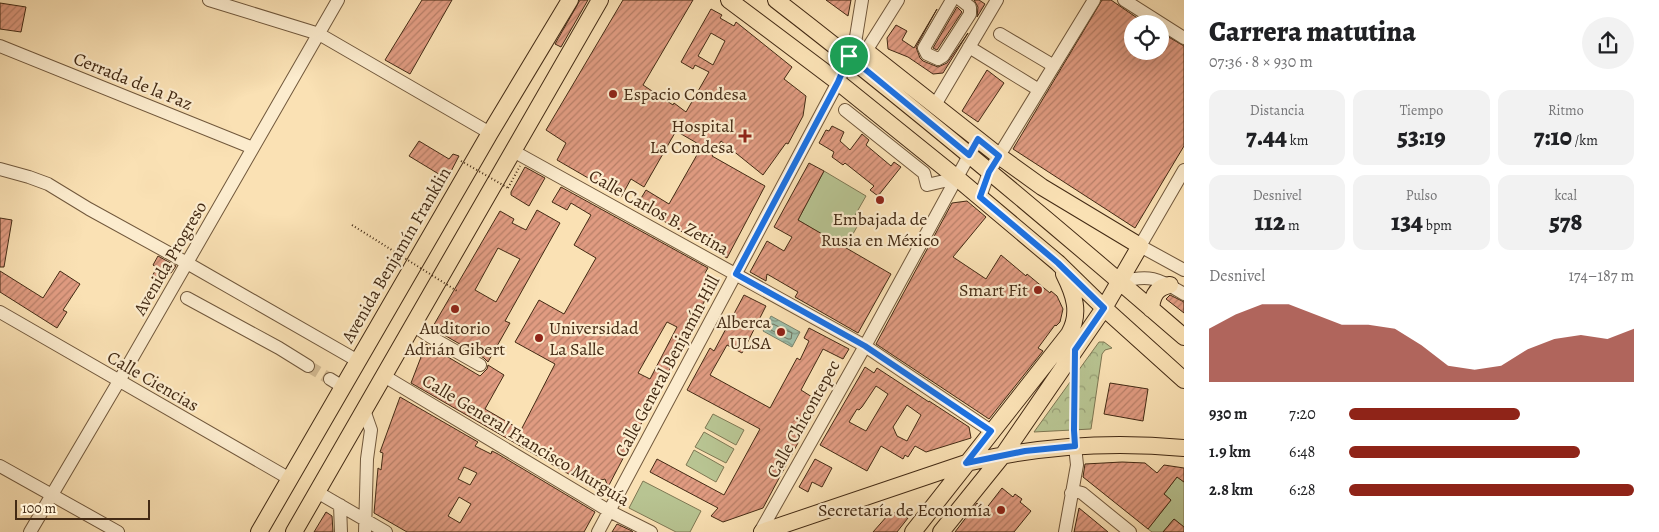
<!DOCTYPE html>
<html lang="es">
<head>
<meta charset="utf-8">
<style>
  :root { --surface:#fff; --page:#f2f2f2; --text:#202124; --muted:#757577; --accent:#8f2418 }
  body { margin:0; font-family:Alegreya,serif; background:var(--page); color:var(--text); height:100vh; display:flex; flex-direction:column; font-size:19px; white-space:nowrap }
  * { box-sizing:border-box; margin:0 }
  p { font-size:16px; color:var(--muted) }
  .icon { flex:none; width:28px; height:28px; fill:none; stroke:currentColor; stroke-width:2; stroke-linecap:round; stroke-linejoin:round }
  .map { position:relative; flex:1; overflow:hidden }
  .sheet { display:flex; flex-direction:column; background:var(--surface); width:475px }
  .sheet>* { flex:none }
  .buttons { position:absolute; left:1124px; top:15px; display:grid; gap:10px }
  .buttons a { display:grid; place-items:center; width:45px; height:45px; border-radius:50%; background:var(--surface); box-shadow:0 5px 20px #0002; font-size:25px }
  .scale { position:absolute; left:15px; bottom:12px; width:135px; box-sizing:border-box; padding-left:5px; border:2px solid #432a14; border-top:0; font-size:14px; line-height:18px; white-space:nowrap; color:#432a14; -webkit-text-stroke:4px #fcecce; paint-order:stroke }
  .pin { position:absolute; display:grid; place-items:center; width:42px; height:42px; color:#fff; margin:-21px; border:2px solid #fff; border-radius:50%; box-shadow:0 1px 5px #0007 }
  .round { display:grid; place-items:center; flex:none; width:52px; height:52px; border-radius:26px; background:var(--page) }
  .overview { display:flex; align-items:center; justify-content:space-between; height:85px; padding:0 25px }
  h1 { font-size:28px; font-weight:800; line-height:38px }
  .stats { display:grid; grid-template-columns:repeat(3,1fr); gap:8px; height:85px; padding:5px 25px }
  .stats div { display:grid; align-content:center; border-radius:12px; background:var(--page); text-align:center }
  .stats b { font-size:25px; font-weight:800 }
  .stats small { font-size:14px; font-weight:400 }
  .stats p { font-size:14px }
  .chart { height:140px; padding:10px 25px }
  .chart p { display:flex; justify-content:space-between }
  .chart svg { width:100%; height:90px; margin-top:5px; fill:var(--accent); opacity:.7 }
  ul { padding:0 25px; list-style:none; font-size:16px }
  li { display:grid; grid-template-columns:80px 60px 1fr; align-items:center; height:38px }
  li i { height:12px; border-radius:6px; background:var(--accent) }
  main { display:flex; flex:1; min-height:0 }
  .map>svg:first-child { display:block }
  .park { fill:url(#park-crowns); stroke:#7e7753 }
  .garden { fill:#b8c492; stroke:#7e7753 }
  .water { fill:url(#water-waves); stroke:#7a836d }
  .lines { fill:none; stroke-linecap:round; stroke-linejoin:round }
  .shore { stroke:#71745e; stroke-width:1 }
  .building { fill:url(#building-hatch); stroke:#432a14; fill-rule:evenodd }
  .minor-tunnel { stroke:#d5bc94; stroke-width:12; stroke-dasharray:12 6; stroke-linecap:butt }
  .minor-casing { stroke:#71583c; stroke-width:14 }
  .major-casing { stroke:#432a14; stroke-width:18 }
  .path { stroke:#432a14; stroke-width:2; stroke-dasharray:1 2.5; stroke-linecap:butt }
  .minor { stroke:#fcecce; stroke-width:12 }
  .major { stroke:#fae1b4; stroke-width:16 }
  .path-bridge { stroke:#432a14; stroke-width:2; stroke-dasharray:1 2.5; stroke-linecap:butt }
  .route-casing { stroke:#fff; stroke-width:10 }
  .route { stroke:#1a73e8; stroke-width:6 }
  .poi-dot { fill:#8f2418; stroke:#fcecce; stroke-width:2 }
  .labels { text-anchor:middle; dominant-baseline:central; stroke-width:4.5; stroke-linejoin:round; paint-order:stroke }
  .street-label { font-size:18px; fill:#432a14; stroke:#fcecce }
  .poi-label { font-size:18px; fill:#432a14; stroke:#fcecce; text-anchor:end }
</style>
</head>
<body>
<main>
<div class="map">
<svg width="1184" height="532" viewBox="0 0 1184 532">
  <defs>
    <pattern id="park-crowns" width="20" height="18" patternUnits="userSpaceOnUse" patternTransform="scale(1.25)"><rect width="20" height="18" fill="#b8c492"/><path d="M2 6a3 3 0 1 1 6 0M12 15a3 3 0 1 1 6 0" fill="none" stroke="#979f76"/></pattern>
    <pattern id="water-waves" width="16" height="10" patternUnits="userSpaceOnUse" patternTransform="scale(1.25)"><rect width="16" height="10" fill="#9fbea8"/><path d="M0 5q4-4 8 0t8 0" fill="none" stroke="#839b88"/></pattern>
    <pattern id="building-hatch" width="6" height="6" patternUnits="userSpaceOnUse" patternTransform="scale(1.25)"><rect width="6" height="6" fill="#e09b81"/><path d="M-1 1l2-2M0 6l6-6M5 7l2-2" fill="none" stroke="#b77f68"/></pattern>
  </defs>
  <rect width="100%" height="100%" fill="#fae1b4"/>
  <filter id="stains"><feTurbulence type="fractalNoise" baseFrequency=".004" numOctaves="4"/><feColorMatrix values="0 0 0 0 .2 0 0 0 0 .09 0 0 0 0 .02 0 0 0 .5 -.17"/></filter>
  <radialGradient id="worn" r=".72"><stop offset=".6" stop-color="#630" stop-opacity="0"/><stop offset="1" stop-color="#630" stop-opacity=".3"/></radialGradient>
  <!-- park -->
  <path class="park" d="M1099 342H1104L1112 348 1105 350 1102 354 1091 429 1034 432Z"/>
  <!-- garden -->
  <path class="garden" d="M824 171 866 196 854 217 858 225 845 248 798 220Z
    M713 414 744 430 736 445 705 428Z
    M704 432 734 449 726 463 695 447Z
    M694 450 724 467 716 482 686 465Z
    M1177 477 1184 482V527L1174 519 1163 532H1152L1148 529 1171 500 1164 494Z
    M643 481 701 511 690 532H676L629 508Z"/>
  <!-- water -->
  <path class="water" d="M771 316 800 332 792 347 763 331Z"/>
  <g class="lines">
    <!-- shore -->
    <path class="shore" d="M773 324 792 333 791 339H788L771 330V327Z"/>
  </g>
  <!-- building -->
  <path class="building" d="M422 0H452L410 74 385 60Z
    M580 0H588L561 47 555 44Z
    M623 0H693L643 85 673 105 674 103 686 112 709 72 695 65 693 69 681 62 711 9 722 15 720 18 734 26 736 22 792 67 784 79 806 96 803 116 788 144 786 143 763 175 721 141 712 156 765 186 727 258 655 216 658 210 640 200 646 190 669 204 702 146 676 131 644 187 631 179 621 197 557 160 566 143 546 130ZM711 33 725 41 713 65 698 56Z
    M826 0H851L848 16Z
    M974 0H979L985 4 977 17 978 7Z
    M1102 0H1111L1146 24H1132V51H1160V32L1184 46V146L1135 228 1013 149Z
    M0 3 26 7 21 32 0 29Z
    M957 7 962 12 937 50 933 48Z
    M937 9 916 47 920 58 923 61 938 67 947 63 968 33 943 73 933 74 908 57 888 49 887 38 896 25 907 31 902 40 914 48Z
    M987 70 1004 83 978 122 962 111Z
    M832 126 844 132 840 141 850 150 862 134 869 140 866 145 891 166 894 162 901 167 878 196 870 190 874 186 845 163 843 165 832 157 834 152 819 143 826 130 829 131Z
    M419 141 449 159 453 154 459 156 447 179 409 156Z
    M809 163 824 171 798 220 891 274 858 333 795 297 798 292 767 274 766 281 750 272 767 241 784 251 792 237 774 227Z
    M525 167 545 178 529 206 511 195V192Z
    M561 187 708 268 705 273 716 280 691 326 692 327 608 487 605 479 586 484 411 383 426 344 480 376 487 369 488 365 504 375 485 409 521 430 555 364 515 342 539 300 564 314 596 258 574 245 591 215 571 203 567 210 552 202ZM667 322 677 327 650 379 638 373Z
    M967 201 986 217 953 257 986 279 1001 255 1026 276 1027 274 1050 293 1051 291 1057 296 1063 309 1060 322 1056 326 1055 325 1038 348 1043 351 989 419 876 344 952 203Z
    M537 210 560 223 505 321 510 323 488 362 484 358 432 328 500 211 514 219 512 223 526 230ZM498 248 520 259 496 302 475 290Z
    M0 218 12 220 4 267H0Z
    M158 256 176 266 171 273 169 272 162 282 152 276 157 268 153 265Z
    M0 271 43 298 60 271 80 284 63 310 67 312 57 328 0 292Z
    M744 295 766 306 742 353 727 345 710 375 770 408 797 358 800 360 809 341 804 338 809 328 849 349 843 359 823 349 801 390 820 402 763 508 723 522 711 516 718 508 650 472 657 459 724 495 760 429 687 390 710 348 714 351Z
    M1170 295 1184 302V313L1166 299Z
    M865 367 874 373 877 368 929 402V401L969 427 971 438 926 452 915 446 908 457 905 455 903 459 881 446 867 471 820 445ZM876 386 888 394 866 431 849 422 857 409 859 410 862 407ZM907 405 921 415 907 441 897 436 893 427Z
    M1110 383 1148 389 1143 421 1104 414Z
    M400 397 478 442 475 446 491 454 492 451 498 454 595 512 584 532H407L374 513 378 468 381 470 383 453 380 452ZM464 467 477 473 470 485 458 479ZM459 497 471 504 460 523 448 516Z
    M815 459 832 468 822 487 812 482 808 492 799 487Z
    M1122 462 1145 463 1157 473 1164 465 1184 468V482L1177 477 1164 494 1171 500 1148 529 1083 477 1085 464Z
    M1002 488 1013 497 1015 494 1022 499 1020 502 1031 511 1014 532H955L977 503 985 510Z
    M1079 508 1096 522 1108 532H1074Z
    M326 512 332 516 333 532H314Z
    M895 512 908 518 897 532H873L888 515 890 518Z
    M1174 519 1184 527V532H1163Z
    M617 524 632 531 633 532H612Z"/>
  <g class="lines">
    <!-- minor-tunnel -->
    <path class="minor-tunnel" d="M308 366 330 379"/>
    <!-- minor casing -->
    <g class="minor-casing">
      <path id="minor" d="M209 0 319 34 490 133
        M952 0 924 48 927 54 938 59 943 56 970 14V7L961 0
        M1124 0 1184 38
        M1000 34 1054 66
        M0 46 253 148
        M969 47 1039 90
        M866 51 898 0
        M935 105 997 0
        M845 110 924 173 927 185 957 178
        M513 151 865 346 991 431
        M0 169 29 177 48 184 89 209 187 263 358 361
        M1184 170 1140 246 1184 270
        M980 197 989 172 1094 0
        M1120 282C1149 274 1158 278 1184 294
        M187 298 279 348 308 366
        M0 312 290 479
        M413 325 429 336 480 365
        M384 376 609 511 651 532
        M330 379 343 387
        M364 410 371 430 367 459 365 532
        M0 466 118 532
        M317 492 386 532
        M1071 493 1074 491 1082 493 1130 532
        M340 505 341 532
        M30 532 119 381 338 0
        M598 532 838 82 855 43 862 0
        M760 532 865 346 978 139
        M1065 532 1077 465 1075 446"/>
    </g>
    <!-- major casing -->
    <g class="major-casing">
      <path id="major" d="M729 0 838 82 957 178 1058 263 1104 308 1184 380
        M776 0C916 108 1051 222 1184 337
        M849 56 866 51 999 156 1042 187 1140 246 1104 308 1003 455 941 532
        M1151 309C1152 297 1156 287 1170 285
        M259 532 490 133 570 0
        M294 532 600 0
        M762 532 966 463C1038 446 1111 441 1184 448
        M913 532 1069 334C1081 313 1074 294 1064 274"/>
    </g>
    <!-- path -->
    <path class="path" d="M508 188 520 166
      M1074 433 1075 373"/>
    <!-- minor -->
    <use href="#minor" class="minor"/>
    <!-- major -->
    <use href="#major" class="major"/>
    <!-- path-bridge -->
    <path class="path-bridge" d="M461 161 508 188
      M352 225 457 291"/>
  </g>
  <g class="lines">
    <!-- route casing -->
    <g class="route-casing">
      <path id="route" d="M849 56 969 155 978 139 999 156 989 172 980 197 1058 263 1104 308 1075 350 1074 430 1075 446 1025 451 966 463 991 431 865 346 736 274 838 82Z"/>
    </g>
    <!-- route -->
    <use href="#route" class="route"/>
  </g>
  <!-- markers -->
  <g class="poi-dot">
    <circle cx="613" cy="94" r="5"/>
    <path d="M742.5 128.5h5v5h5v5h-5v5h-5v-5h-5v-5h5z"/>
    <circle cx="880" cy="200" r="5"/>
    <circle cx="1038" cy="290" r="5"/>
    <circle cx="455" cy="309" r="5"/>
    <circle cx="781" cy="332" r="5"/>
    <circle cx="539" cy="338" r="5"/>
    <circle cx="1001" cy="510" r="5"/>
  </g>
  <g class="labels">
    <!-- street labels -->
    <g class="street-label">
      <text transform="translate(133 81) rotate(22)">Cerrada de la Paz</text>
      <text transform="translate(659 212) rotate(29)">Calle Carlos B. Zetina</text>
      <text transform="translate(396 255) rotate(-60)">Avenida Benjamín Franklin</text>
      <text transform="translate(170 258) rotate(-60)">Avenida Progreso</text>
      <text transform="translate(667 366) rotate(-62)">Calle General Benjamín Hill</text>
      <text transform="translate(153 381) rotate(30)">Calle Ciencias</text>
      <text transform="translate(803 419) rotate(-61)">Calle Chicontepec</text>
      <text transform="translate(526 440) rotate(31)">Calle General Francisco Murguía</text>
    </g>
    <!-- poi labels -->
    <g class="poi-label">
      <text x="623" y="94" text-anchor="start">Espacio Condesa</text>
      <text x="734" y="126">Hospital<tspan x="734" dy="21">La Condesa</tspan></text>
      <text x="880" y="219" text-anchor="middle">Embajada de<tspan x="880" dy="21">Rusia en México</tspan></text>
      <text x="1028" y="290">Smart Fit</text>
      <text x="771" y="322">Alberca<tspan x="771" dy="21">ULSA</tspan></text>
      <text x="455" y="328" text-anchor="middle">Auditorio<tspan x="455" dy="21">Adrián Gibert</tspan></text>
      <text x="549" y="328" text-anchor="start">Universidad<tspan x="549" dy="21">La Salle</tspan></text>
      <text x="991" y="510">Secretaría de Economía</text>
    </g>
  </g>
  <rect width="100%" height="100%" filter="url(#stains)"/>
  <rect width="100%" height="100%" fill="url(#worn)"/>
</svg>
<div class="buttons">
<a><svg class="icon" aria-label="locate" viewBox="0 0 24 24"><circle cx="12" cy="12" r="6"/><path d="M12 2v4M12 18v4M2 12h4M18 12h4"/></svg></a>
</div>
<div class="scale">100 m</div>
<div class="pin" style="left:849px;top:56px;background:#1e9e55"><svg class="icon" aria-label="arrive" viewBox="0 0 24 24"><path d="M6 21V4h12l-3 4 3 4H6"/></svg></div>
</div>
<section class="sheet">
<div class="overview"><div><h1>Carrera matutina</h1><p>07:36 · 8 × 930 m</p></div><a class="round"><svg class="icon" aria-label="share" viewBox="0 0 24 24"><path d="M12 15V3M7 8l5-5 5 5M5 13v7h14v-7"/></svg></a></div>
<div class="stats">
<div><p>Distancia</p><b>7.44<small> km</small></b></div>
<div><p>Tiempo</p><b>53:19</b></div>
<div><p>Ritmo</p><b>7:10<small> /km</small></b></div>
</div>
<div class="stats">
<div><p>Desnivel</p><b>112<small> m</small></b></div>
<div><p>Pulso</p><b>134<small> bpm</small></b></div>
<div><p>kcal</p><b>578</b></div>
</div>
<div class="chart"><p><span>Desnivel</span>174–187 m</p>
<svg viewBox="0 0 160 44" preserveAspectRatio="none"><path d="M0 44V18L10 11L20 6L30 6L40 11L50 16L60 16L70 18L80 26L90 36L100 38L110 36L120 28L130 23L140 21L150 23L160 18V44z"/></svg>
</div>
<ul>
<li><b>930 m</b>7:20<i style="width:60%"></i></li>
<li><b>1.9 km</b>6:48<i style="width:81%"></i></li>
<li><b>2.8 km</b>6:28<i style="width:100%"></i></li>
</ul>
</section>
</main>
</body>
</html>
